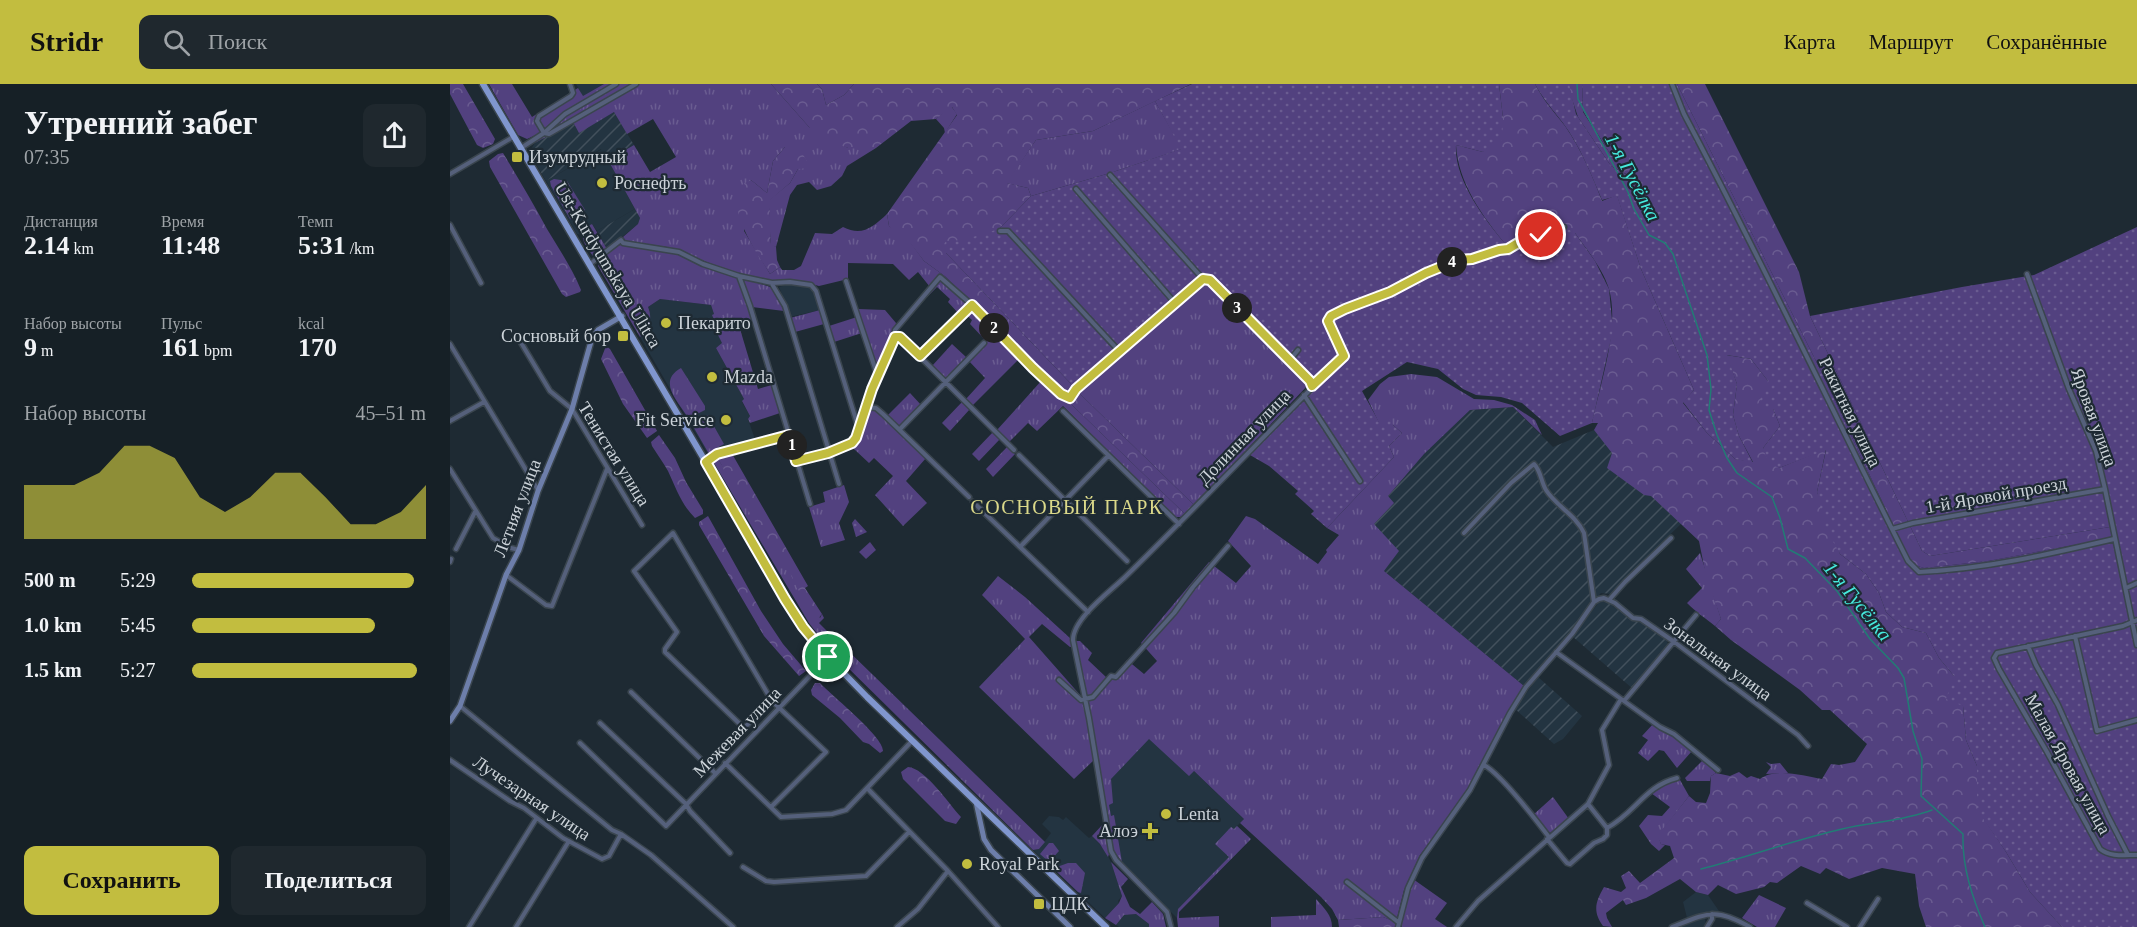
<!DOCTYPE html>
<html lang="ru">
<head>
<meta charset="utf-8">
<style>
  :root { --surface:#162026; --page:#1f282e; --text:#f1f3f6; --muted:#9ea3a7; --accent:#c2bd3f }
  body { margin:0; font-family:Georgia,serif; background:var(--page); color:var(--text); height:100vh; display:flex; flex-direction:column; font-size:22px; white-space:nowrap }
  * { box-sizing:border-box; margin:0 }
  p { font-size:20px; color:var(--muted) }
  .icon { flex:none; width:33px; height:33px; fill:none; stroke:currentColor; stroke-width:2; stroke-linecap:round; stroke-linejoin:round }
  .map { position:relative; flex:1; overflow:hidden }
  .panel { display:flex; flex-direction:column; background:var(--surface); width:450px }
  .panel>* { flex:none }
  .pin { position:absolute; display:grid; place-items:center; width:51px; height:51px; color:#fff; margin:-26px; border:3px solid #fff; border-radius:50%; box-shadow:0 2px 6px #0007 }
  .km { position:absolute; width:30px; height:30px; margin:-15px; border-radius:50%; background:#222; color:#fff; font-size:16px; line-height:30px; text-align:center }
  .round { display:grid; place-items:center; flex:none; width:63px; height:63px; border-radius:12px; background:var(--page) }
  .summary { display:flex; align-items:center; justify-content:space-between; height:102px; padding:0 24px }
  h1 { font-size:33px; font-weight:600; line-height:45px }
  .stats { display:grid; grid-template-columns:repeat(3,1fr); gap:9px; height:102px; padding:6px 24px }
  .stats div { display:grid; align-content:center }
  .stats b { font-size:26px; font-weight:600 }
  .stats small { font-size:16px; font-weight:400 }
  .stats p { font-size:16px }
  .chart { height:168px; padding:12px 24px }
  .chart p { display:flex; justify-content:space-between }
  .chart svg { width:100%; height:108px; margin-top:6px; fill:var(--accent); opacity:.7 }
  .primary-button { display:flex; gap:12px; margin-top:auto; padding:12px 24px }
  .primary-button a { flex:1; height:69px; border-radius:12px; background:var(--accent); color:#111; font-size:24px; font-weight:600; line-height:69px; text-align:center }
  .primary-button a+a { background:var(--page); color:var(--text) }
  ul { padding:0 24px; list-style:none; font-size:20px }
  li { display:grid; grid-template-columns:96px 72px 1fr; align-items:center; height:45px }
  li i { height:15px; border-radius:8px; background:var(--accent) }
  header { display:flex; align-items:center; gap:36px; box-sizing:border-box; height:84px; padding:0 30px; background:var(--accent); color:#111 }
  header strong { font-size:28px }
  nav { display:flex; gap:33px; margin-inline-start:auto; font-size:21px }
  .search { width:420px; height:54px; background:var(--page); display:flex; align-items:center; gap:15px; box-sizing:border-box; padding:0 21px; border-radius:12px; color:var(--muted); font-size:22px }
  main { display:flex; flex:1; min-height:0 }
  .map>svg:first-child { display:block }
  .built { fill:#233441 }
  .industrial { fill:url(#industrial-furrows) }
  .grass { fill:url(#grass-tufts) }
  .forest { fill:url(#forest-crowns) }
  .park { fill:url(#park-dots) }
  .pitch { fill:#52417f }
  .lines { fill:none; stroke-linecap:round; stroke-linejoin:round }
  .stream { stroke:#227c75; stroke-width:1.5 }
  .street-casing { stroke:#3a454e; stroke-width:7 }
  .secondary-casing { stroke:#3a454e; stroke-width:8 }
  .primary-casing { stroke:#3a454e; stroke-width:9 }
  .street { stroke:#55607b; stroke-width:4 }
  .secondary { stroke:#6d7eaa; stroke-width:5 }
  .primary { stroke:#8096ce; stroke-width:6 }
  .route-casing { stroke:#fff; stroke-width:12 }
  .route { stroke:#c2bd3f; stroke-width:8 }
  .poi-dot { fill:#c2bd3f; stroke:#1e2a33; stroke-width:2 }
  .labels { text-anchor:middle; dominant-baseline:central; stroke-width:4.5; stroke-linejoin:round; paint-order:stroke }
  .poi-label { font-size:18px; fill:#ccd3d9; stroke:#1e2a33; text-anchor:start }
  .street-label { font-size:18px; fill:#ccd3d9; stroke:#1e2a33 }
  .water-label { font-size:20px; font-style:italic; fill:#45eadd; stroke:#1e2a33 }
  .neighbourhood-label { font-size:20px; letter-spacing:1.5px; fill:#dbd98a; stroke:#1e2a33 }
</style>
</head>
<body>
<header>
<strong>Stridr</strong>
<div class="search"><svg class="icon" aria-label="search" viewBox="0 0 24 24"><circle cx="10" cy="10" r="6"/><path d="M15 15l6 6"/></svg>Поиск</div>
<nav><a>Карта</a><a>Маршрут</a><a>Сохранённые</a></nav>
</header>
<main>
<section class="panel">
<div class="summary"><div><h1>Утренний забег</h1><p>07:35</p></div><a class="round"><svg class="icon" aria-label="share" viewBox="0 0 24 24"><path d="M12 15V3M7 8l5-5 5 5M5 13v7h14v-7"/></svg></a></div>
<div class="stats">
<div><p>Дистанция</p><b>2.14<small> km</small></b></div>
<div><p>Время</p><b>11:48</b></div>
<div><p>Темп</p><b>5:31<small> /km</small></b></div>
</div>
<div class="stats">
<div><p>Набор высоты</p><b>9<small> m</small></b></div>
<div><p>Пульс</p><b>161<small> bpm</small></b></div>
<div><p>kcal</p><b>170</b></div>
</div>
<div class="chart"><p><span>Набор высоты</span>45–51 m</p>
<svg viewBox="0 0 160 44" preserveAspectRatio="none"><path d="M0 44V22L10 22L20 22L30 17L40 6L50 6L60 11L70 27L80 33L90 27L100 17L110 17L120 27L130 38L140 38L150 33L160 22V44z"/></svg>
</div>
<ul>
<li><b>500 m</b>5:29<i style="width:95%"></i></li>
<li><b>1.0 km</b>5:45<i style="width:78%"></i></li>
<li><b>1.5 km</b>5:27<i style="width:96%"></i></li>
</ul>
<div class="primary-button"><a>Сохранить</a><a>Поделиться</a></div>
</section>
<div class="map">
<svg width="1687" height="843" viewBox="0 0 1687 843">
  <defs>
    <pattern id="industrial-furrows" width="10" height="10" patternUnits="userSpaceOnUse" patternTransform="scale(1.5)"><rect width="10" height="10" fill="#233441"/><path d="M-1 1l2-2M0 10L10 0M9 11l2-2" fill="none" stroke="#42505c"/></pattern>
    <pattern id="grass-tufts" width="24" height="20" patternUnits="userSpaceOnUse" patternTransform="scale(1.5)"><rect width="24" height="20" fill="#52417f"/><path d="M3 7l-1-3M5 7V3M7 7l1-3M15 17l-1-3M17 17v-4M19 17l1-3" fill="none" stroke="#6a5c91"/></pattern>
    <pattern id="forest-crowns" width="20" height="18" patternUnits="userSpaceOnUse" patternTransform="scale(1.5)"><rect width="20" height="18" fill="#52417f"/><path d="M2 6a3 3 0 1 1 6 0M12 15a3 3 0 1 1 6 0" fill="none" stroke="#6a5c91"/></pattern>
    <pattern id="park-dots" width="8" height="8" patternUnits="userSpaceOnUse" patternTransform="scale(1.5)"><rect width="8" height="8" fill="#52417f"/><path d="M2 2h.1M6 6h.1" fill="none" stroke="#6a5c91" stroke-width="1.8" stroke-linecap="round"/></pattern>
  </defs>
  <rect width="100%" height="100%" fill="#1e2a33"/>
  <!-- built -->
  <path class="built" d="M126 0H154L133 13Z
    M152 65 185 125 147 147 142 140 132 147V151L127 150 96 97Z
    M339 200 360 202 365 208 370 226 340 233 329 203Z
    M210 215 261 221 264 230 263 241 273 260 266 264 294 315 292 318 300 332 298 335 306 358 289 363 277 364 259 372 190 253 192 251 198 223Z
    M698 643 794 735 787 742 801 755 729 828V834H727L668 775 664 767 655 691Z
    M599 732 609 733 613 736 616 733 639 754 642 752 655 766 661 778 672 812 668 817 669 819 655 834 583 766 589 765 601 749 592 740Z
    M1246 808 1258 811 1269 827 1237 834 1233 818Z
    M686 830 699 840V843H669L666 841 674 831Z
    M1251 834 1255 835 1256 841 1254 843H1229Z"/>
  <!-- industrial -->
  <path class="industrial" d="M164 28 184 61 158 76 151 65 96 97 79 68 85 59 123 38 129 48Z
    M185 125 190 134 188 140 157 165 147 147Z
    M1063 323 1103 363 1144 346 1201 411 1232 439 1184 485 1161 510 1151 509 1139 521 1121 548 1074 602 934 487 884 447 877 444 938 412 974 370 1020 326Z
    M1150 517 1158 519 1182 535 1191 537 1217 557 1218 561 1183 605 1122 552Z
    M1088 593 1132 632 1113 655 1104 660 1065 625Z"/>
  <!-- grass -->
  <path class="grass" d="M39 0H62L82 33 128 4 133 12 154 0H161L114 28 90 49 77 55 68 51Z
    M169 0H321L359 43 398 64H426L397 82 392 92 381 102 367 106 359 98 347 101 340 111 326 163 321 161C319 146 321 132 318 117L340 99 348 85 335 63 323 77 317 109 301 96 294 147 320 190 330 183 332 186H344L351 182 365 149 382 150 393 143C412 153 423 143 437 130L439 142 460 158 474 177 496 193 612 309 622 315V321L735 430 730 433H725L613 322 587 347 578 339 559 358 547 346 592 296 570 274 522 322 516 315 535 294 518 276 537 258 520 240 522 236 514 229 509 230 498 218 500 215 487 203 477 213 474 211 480 203 468 188 459 196 443 180 398 179V195L369 202 346 196 322 197 283 188 217 163 176 157 173 153 188 140 190 134 158 76 184 61 200 88 226 73 203 35 177 50 164 28 129 49 123 38 85 59 116 31Z
    M367 0H404L394 11 376 21 372 5Z
    M705 17 732 65 660 89 581 112 578 104 556 99 586 56 643 47Z
    M501 22 507 30 495 49 494 44 486 35Z
    M104 95 117 97 135 126 126 137 120 135 101 102 100 97Z
    M142 140 157 165 148 173 143 172C137 163 129 155 134 144Z
    M175 160 228 170 252 182 287 194 290 198 303 241 290 245 308 305 322 301 330 329 300 339 298 335 300 332 292 317 294 315 266 264 272 259 263 241 265 238 262 231 264 230 261 221 210 215 198 223C203 235 199 245 190 253L148 182 149 177 166 162Z
    M757 192 860 299 744 421 627 307Z
    M296 195 323 204 334 227 302 223 294 197Z
    M408 225 435 226 446 239 440 262 428 285Z
    M370 226 374 240 345 248 340 234Z
    M407 233 412 249 384 258 379 242Z
    M502 260 516 273 498 294 494 295 482 282Z
    M231 284 255 322V326L247 330 237 332C226 315 208 297 231 284Z
    M961 290 987 293 1024 315 1044 316 1062 321 1085 336 1092 351 1063 323 1020 326 974 370 938 412 944 419 924 440 949 467 934 487 1074 602 1058 628 1017 708 970 771 954 806 946 838 933 833 888 836 882 825 871 813 790 739 794 735 744 687 739 692 699 655 661 695 663 719 659 721 661 732 664 731 672 778 664 767 660 757 641 634 625 557H630L642 569 638 576 657 594 662 589 665 591 677 576 694 590 707 577 691 559 759 478 786 499 801 482 778 457 796 432 805 435 868 480 877 468 876 466 889 451 877 444 944 373 939 362 952 349 943 341 929 339 918 316 930 300 939 293Z
    M460 309 472 322 453 341H448L438 331Z
    M512 318 520 325 500 347 492 339Z
    M425 326 476 374 456 397 477 419 453 442 425 411 443 392 424 374 419 379 404 365V361C411 351 411 338 418 327Z
    M258 331 261 332V337L274 360 267 364 268 367 259 370 244 344 249 337Z
    M543 348 550 355 529 377 522 370Z
    M557 363 565 370 543 393 536 385Z
    M269 372 268 375 370 534 372 530 374 534 369 539 384 554 378 558 373 557 359 539 264 379 263 376Z
    M394 401 399 418 389 439 395 456 371 463 359 423 375 418 373 408Z
    M1250 469 1271 535 1265 542C1255 534 1246 528 1237 519L1252 504 1236 485Z
    M548 492 575 513 621 555 623 563H620L592 540 579 553 631 612H633L644 676 624 695 529 603 575 555 532 511Z
    M388 557 595 758 589 765 583 766 386 572 384 562Z
    M1203 640 1223 651 1242 667 1227 684 1214 667 1209 666 1198 677 1188 669 1198 656 1192 652Z
    M1253 676 1266 689 1261 692 1260 697H1237L1235 694Z
    M1316 678 1321 680 1330 679 1338 689 1316 690 1321 683Z
    M1230 696 1239 712 1208 752 1211 760 1215 761 1209 767 1201 760 1189 742 1198 731 1212 732 1220 723 1201 709 1215 698Z
    M1103 713 1119 735 1100 749 1083 731Z
    M654 739 659 770 658 773 650 760 642 752Z
    M787 742 801 755 729 828V834L769 832V843H728L727 834 728 825 779 773 765 760 781 743 784 745Z
    M599 759H603L609 767 599 778 590 770Z
    M661 778 678 795 671 803 680 823 690 830 702 818 713 830 716 843H699V840L686 830 674 831 666 841 655 834 669 819 672 812Z
    M618 779H626L635 789 631 809 628 808 606 787 607 783Z
    M963 795 997 819 985 835 997 843H952L951 838Z
    M1309 811 1336 824 1325 843H1307L1292 834Z
    M866 815C874 824 882 831 882 843H821V833L866 831Z"/>
  <!-- forest -->
  <path class="forest" d="M0 0H13L45 55 43 60 33 64 27 61 0 10Z
    M321 0H367L372 5 376 21 394 11 404 0H741L643 47 586 56 557 99 578 104 581 112 549 145 496 169 625 304C621 310 619 311 612 309L496 193 474 177 460 159 450 155 439 142 437 130 507 31 502 23 486 35 461 37 426 64H398L370 53 359 43Z
    M1049 0H1085C1093 16 1104 28 1115 42 1131 65 1142 91 1152 117L1167 111 1191 185 1244 306 1233 319 1257 349 1285 375 1303 378 1289 352 1283 331 1287 300 1276 271 1301 275 1318 297 1323 325 1330 342 1313 364 1329 384 1376 365 1367 408 1390 470 1416 490 1429 509 1436 528 1452 543 1476 549 1489 574 1504 592 1513 622 1516 656 1527 682 1528 726 1556 768 1580 808 1612 843H1476L1469 822 1465 790 1432 784 1399 795 1376 784 1370 790 1351 782 1327 799 1320 798 1314 803 1286 810 1268 801 1258 811 1246 808 1230 795 1196 814 1176 821 1173 816 1156 829 1157 834 1162 843 1153 842C1142 827 1146 817 1154 803L1171 808 1176 804 1171 792 1179 787 1190 799 1224 774 1220 762 1211 760 1207 752 1239 712 1246 718 1256 719 1260 709 1261 692 1266 689 1280 692 1289 688 1297 694 1301 692 1310 695C1326 683 1354 692 1372 695L1381 680 1389 681 1405 678 1417 660 1380 626H1372L1350 606 1281 556 1265 542 1271 535 1256 492 1249 457 1201 412 1194 411 1157 384 1162 369 1144 346 1148 339H1142C1150 300 1170 244 1159 205 1153 185 1137 166 1125 149L1086 154 1057 162C1033 133 1008 99 1006 61L1033 68 1053 34Z
    M1119 0H1132L1133 28 1161 71 1178 70 1186 95 1161 82 1128 33 1119 6Z
    M1227 0H1255L1349 188 1360 232 1472 467 1480 472 1660 443 1662 454 1538 477 1474 484 1464 481 1459 475 1370 285Z
    M335 63C351 63 354 71 360 84L348 85 340 99 319 117C321 132 319 146 321 160L326 163 327 176 330 183 320 190C309 173 272 119 293 101 295 98 298 98 301 96L317 109 323 77Z
    M53 69C68 94 83 119 97 145 109 165 122 184 131 206L130 208 116 213 112 210 40 83 39 77 48 70Z
    M156 262 160 265 207 347 197 354 173 320 151 275Z
    M627 307 744 421 735 430 622 321V315Z
    M209 351 225 374 236 398 253 426V430L245 434C231 420 226 404 218 387 213 378 207 370 202 362L201 358Z
    M281 368 358 502 355 504 372 530 368 535 347 504 339 487 335 486 331 482 268 375 269 372Z
    M258 432 311 527 333 560 356 587 349 592 314 552 249 441V438Z
    M365 599H370C382 612 434 653 433 667L430 669 419 660 413 658 390 634 362 611 361 606Z
    M458 683C475 684 499 720 511 733L506 740 495 737 453 695 451 688Z
    M933 833 946 838 945 843H889L888 836Z"/>
  <!-- park -->
  <path class="park" d="M742 0H1049L1053 34 1052 56 1033 68 1006 61C1004 96 1035 136 1057 162L1086 154 1109 140 1125 149 1145 177 1159 205 1163 246 1142 339 1110 352 1072 319 1051 313 1026 311 1013 305 988 285 957 278 912 307 929 338 938 333 943 341 952 349 939 362 944 373 877 444 861 430 864 427 845 410 848 407 819 382 800 371 865 301 757 192 625 304 496 169 493 162 496 157 513 156 549 145 581 112 660 89 731 65 705 17Z
    M1085 0H1119L1126 30 1161 82 1185 95 1178 71H1161L1133 27 1132 0H1227L1370 285 1459 475 1464 481 1474 484 1538 477 1662 454 1660 443 1480 472 1472 467 1360 232 1512 203 1584 191 1687 143V843H1612L1580 808 1556 768 1527 726V682L1516 656 1513 622 1496 615 1504 592 1489 574 1476 549 1452 543 1436 528 1429 509 1416 490 1390 470 1375 443 1367 408 1376 366 1329 384 1318 379 1313 364 1330 342 1323 325 1307 323 1318 297 1301 275 1277 271 1287 300 1283 331 1289 352 1303 379 1285 375 1257 349 1233 318 1244 306 1191 185 1167 112 1152 116C1141 90 1130 62 1113 39 1103 26 1093 15 1085 0Z
    M405 435 417 448 406 453 402 439Z"/>
  <!-- pitch -->
  <path class="pitch" d="M420 458 426 466 416 475 409 468Z"/>
  <g class="lines">
    <!-- stream -->
    <path class="stream" d="M1127 0 1128 15 1178 108 1184 125 1199 151 1215 159 1223 170 1257 271 1261 305 1259 326 1267 351 1277 374 1287 389 1322 413 1330 434 1338 465 1355 474 1387 507 1420 555 1448 584 1454 594 1463 647 1472 675 1471 712 1513 750C1512 783 1522 813 1535 843
      M1251 785C1298 773 1344 756 1392 745 1421 738 1454 737 1482 726"/>
    <!-- street casing -->
    <g class="street-casing">
      <path id="street" d="M1222 0 1234 30C1312 177 1383 328 1458 477L1469 488C1535 485 1600 470 1664 455
        M94 49 99 50 186 0
        M94 49 87 37 89 32 121 12 123 9 120 0
        M71 64 94 49 115 30 166 0
        M0 90 63 53
        M660 91 753 195
        M626 105 725 219
        M0 141 31 199
        M550 147H558L670 268
        M140 180 171 156 173 159 229 168 253 180 289 192 322 199 340 198 361 201 366 207 407 339 409 341
        M1577 190 1619 305 1646 367 1655 405 1687 561
        M289 192 300 222 360 420
        M396 197 426 287 429 289
        M322 200 335 222 389 400
        M445 253H450L564 366
        M70 257 100 307 122 325 192 441
        M0 260 88 406
        M470 272 522 221
        M839 277 848 266
        M854 311 910 397
        M416 323 426 324 433 330 519 413
        M613 327 729 440
        M0 337 34 318
        M450 345 534 259
        M569 371 677 477
        M347 377C364 372 395 370 406 354 411 337 416 320 422 304 429 287 446 265 445 246L490 193 522 221 611 310 620 314 626 305 753 195 760 197 860 297 862 302
        M256 378 267 370 339 351
        M0 385 43 454 61 464 69 466
        M523 418 638 528
        M1442 445 1463 439 1655 405
        M223 449 322 617 294 644 215 568V565L227 548 184 487Z
        M1014 449 1061 399 1084 380C1091 387 1091 398 1096 406 1106 422 1126 431 1134 449L1144 518
        M570 463 658 372
        M6 465 25 428
        M0 478 1 475
        M56 491 96 521 102 522 157 385
        M1676 504 1687 499
        M1159 516 1175 498 1221 454
        M1687 536 1673 542 1547 569 1544 574 1549 585 1597 668 1650 765C1660 773 1674 771 1687 771
        M1625 552 1647 647 1687 636
        M1578 562 1586 581 1608 621 1658 732 1678 771
        M1106 568 1210 643 1224 650 1268 686
        M609 596 631 616 643 613 661 592 666 593 724 529 743 503 778 462
        M181 608 265 689
        M1174 617 1246 531
        M10 622 162 746 171 750
        M150 639 236 720 240 727 280 769
        M130 659 216 742 378 573
        M0 676 60 717 74 724 113 754 152 775 159 772 171 750 201 771 283 843
        M275 679 331 733 382 730 396 726 462 657
        M1034 681C1051 690 1086 736 1099 753
        M417 704 498 787 548 843
        M321 723 376 668 322 617
        M1157 744C1185 729 1195 702 1227 694
        M1097 755 1117 779 1120 780 1144 759 1153 755 1157 751V744L1138 720
        M293 783 316 797 324 798 416 792 459 748
        M897 798 948 838
        M1357 819 1397 843
        M19 843 86 735
        M66 843 119 757
        M447 843 468 825 498 787
        M721 843 717 828 666 776 661 767 639 634 623 556C623 535 658 509 674 494 749 421 820 345 894 272L878 237 881 232 895 225 941 208 976 189 1008 176 1022 175 1049 166 1058 165 1068 159 1114 143
        M948 843 958 804 972 774 1020 706 1060 629 1076 603 1122 550 1144 518 1149 515 1154 514 1165 519 1183 534 1191 535 1223 557 1348 651 1358 662
        M1006 843 1028 817 1138 720 1159 681 1152 646 1171 615
        M1222 843C1258 829 1265 823 1300 843
        M1257 843 1262 835V830
        M1410 843 1428 815"/>
    </g>
    <!-- secondary casing -->
    <g class="secondary-casing">
      <path id="secondary" d="M0 637 10 622 56 491 69 466 88 407 122 325 142 254 148 246 172 232
        M526 718 534 755 541 766 620 843"/>
    </g>
    <!-- primary casing -->
    <g class="primary-casing">
      <path id="primary" d="M33 0 353 543 378 573 417 613 656 843"/>
    </g>
    <!-- street -->
    <use href="#street" class="street"/>
    <!-- secondary -->
    <use href="#secondary" class="secondary"/>
    <!-- primary -->
    <use href="#primary" class="primary"/>
  </g>
  <g class="lines">
    <!-- route casing -->
    <g class="route-casing">
      <path id="route" d="M378 573 353 543 335 515 256 378 267 370 339 351 346 377 378 369 402 359 406 354 422 305 445 253H450L470 272 522 221 583 284 611 310 620 314 626 305 753 195 760 196 860 297 862 302 894 272 878 237 881 232 895 225 940 208 976 189 1008 176 1022 175 1049 166 1058 165 1068 159 1091 151"/>
    </g>
    <!-- route -->
    <use href="#route" class="route"/>
  </g>
  <!-- markers -->
  <g class="poi-dot">
    <rect x="61" y="67" width="12" height="12" rx="3"/>
    <circle cx="152" cy="99" r="6"/>
    <circle cx="216" cy="239" r="6"/>
    <rect x="167" y="246" width="12" height="12" rx="3"/>
    <circle cx="262" cy="293" r="6"/>
    <circle cx="276" cy="336" r="6"/>
    <circle cx="716" cy="730" r="6"/>
    <path d="M697 738h6v6h6v6h-6v6h-6v-6h-6v-6h6z"/>
    <circle cx="517" cy="780" r="6"/>
    <rect x="583" y="814" width="12" height="12" rx="3"/>
  </g>
  <g class="labels">
    <!-- poi labels -->
    <g class="poi-label">
      <text x="79" y="73">Изумрудный</text>
      <text x="164" y="99">Роснефть</text>
      <text x="228" y="239">Пекарито</text>
      <text x="161" y="252" text-anchor="end">Сосновый бор</text>
      <text x="274" y="293">Mazda</text>
      <text x="264" y="336" text-anchor="end">Fit Service</text>
      <text x="728" y="730">Lenta</text>
      <text x="688" y="747" text-anchor="end">Алоэ</text>
      <text x="529" y="780">Royal Park</text>
      <text x="601" y="820">ЦДК</text>
    </g>
    <!-- street labels -->
    <g class="street-label">
      <text transform="translate(158 181) rotate(59)">Ust-Kurdyumskaya Ulitca</text>
      <text transform="translate(1400 328) rotate(64)">Ракитная улица</text>
      <text transform="translate(1644 333) rotate(70)">Яровая улица</text>
      <text transform="translate(794 353) rotate(-46)">Долинная улица</text>
      <text transform="translate(164 370) rotate(58)">Тенистая улица</text>
      <text transform="translate(1546 411) rotate(-10)">1-й Яровой проезд</text>
      <text transform="translate(67 424) rotate(-69)">Летняя улица</text>
      <text transform="translate(1268 575) rotate(36)">Зональная улица</text>
      <text transform="translate(287 648) rotate(-46)">Межевая улица</text>
      <text transform="translate(1618 680) rotate(61)">Малая Яровая улица</text>
      <text transform="translate(82 714) rotate(34)">Лучезарная улица</text>
    </g>
    <!-- water labels -->
    <g class="water-label">
      <text transform="translate(1183 93) rotate(62)">1-я Гусёлка</text>
      <text transform="translate(1408 517) rotate(51)">1-я Гусёлка</text>
    </g>
    <!-- neighbourhood labels -->
    <g class="neighbourhood-label">
      <text x="617" y="423">СОСНОВЫЙ ПАРК</text>
    </g>
  </g>
</svg>
<div class="pin" style="left:378px;top:573px;background:#1e9e55"><svg class="icon" aria-label="arrive" viewBox="0 0 24 24"><path d="M6 21V4h12l-3 4 3 4H6"/></svg></div>
<div class="pin" style="left:1091px;top:151px;background:#d93025"><svg class="icon" aria-label="check" viewBox="0 0 24 24"><path d="M5 12l5 5 9-10"/></svg></div>
<b class="km" style="left:342px;top:361px">1</b>
<b class="km" style="left:544px;top:244px">2</b>
<b class="km" style="left:787px;top:224px">3</b>
<b class="km" style="left:1002px;top:178px">4</b>
</div>
</main>
</body>
</html>
